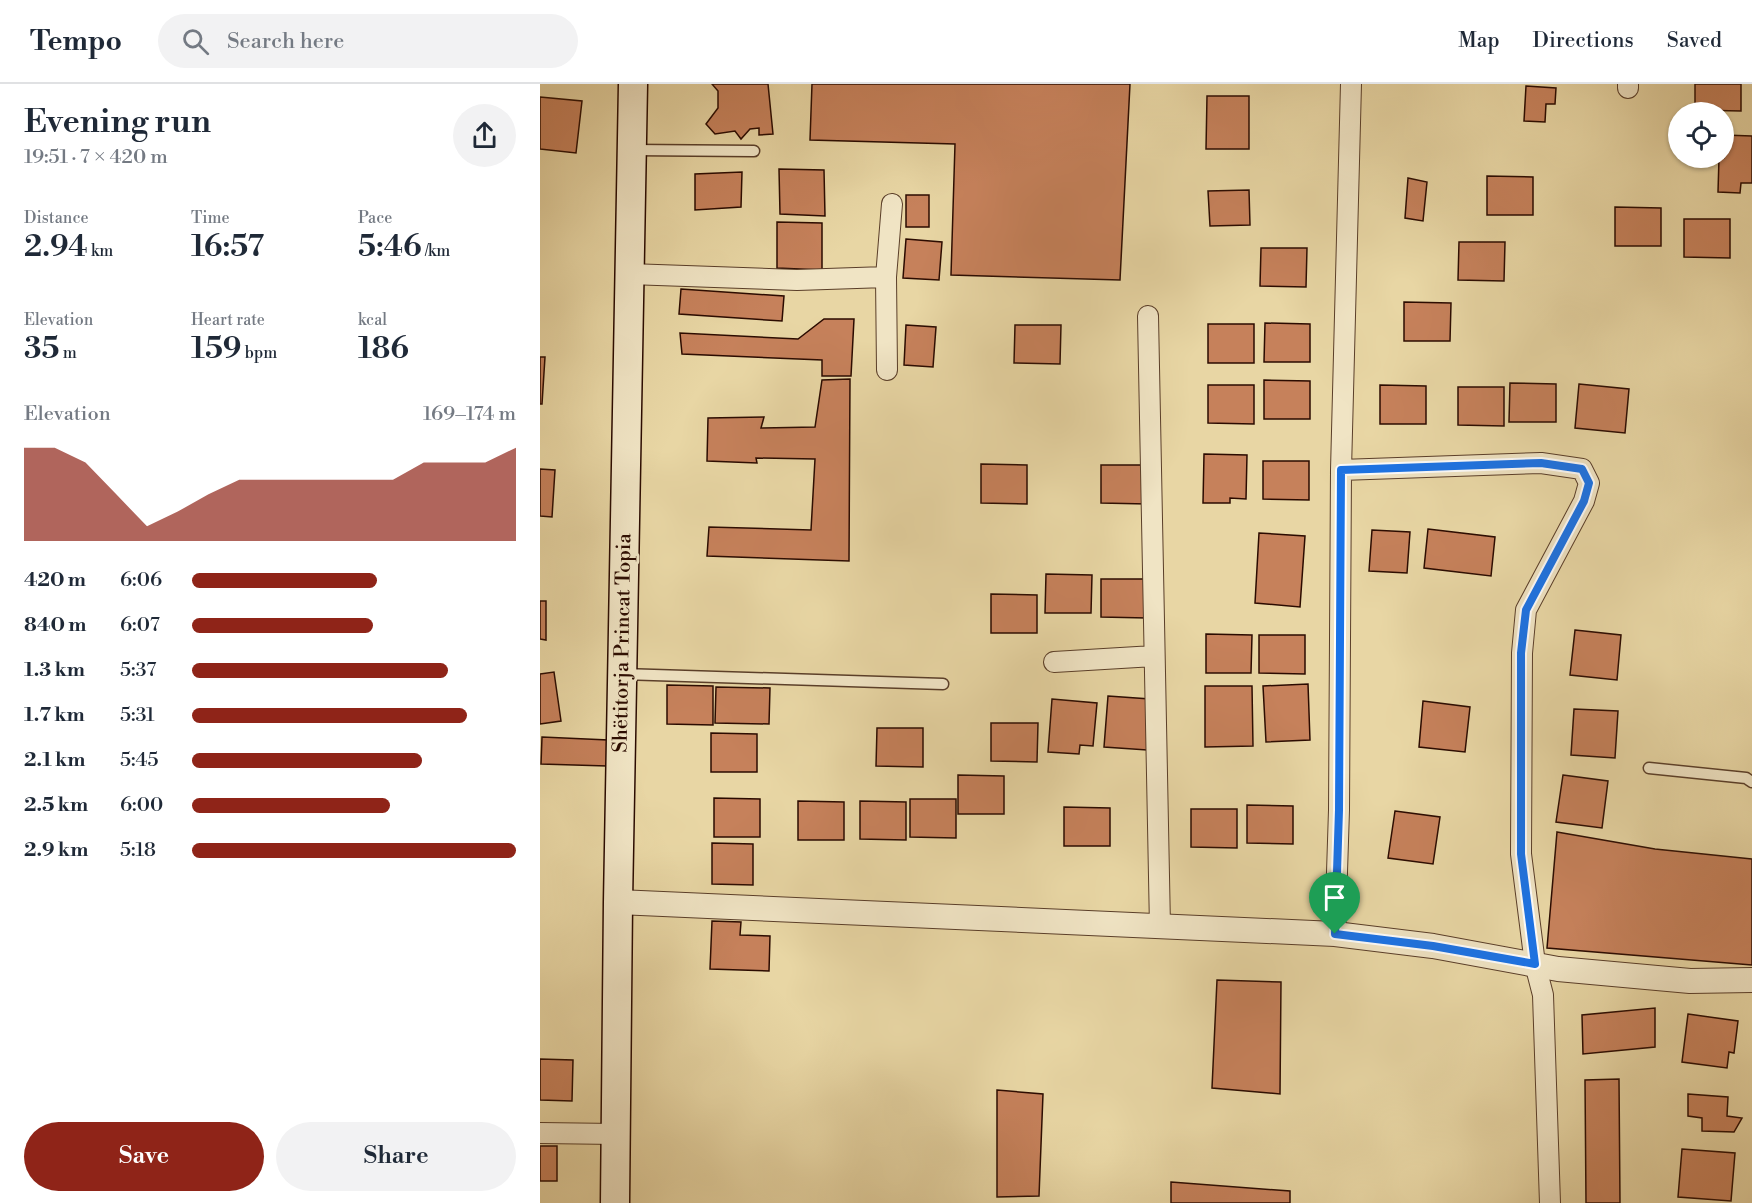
<!DOCTYPE html>
<html lang="en">
<head>
<meta charset="utf-8">
<style>
  :root { --surface:#fff; --page:#f2f2f3; --text:#1f2937; --muted:#747a83; --line:#e0e1e3; --accent:#8f2418 }
  body { margin:0; font-family:"Libre Bodoni",serif; background:var(--page); color:var(--text); height:100vh; display:flex; flex-direction:column; font-size:22px; white-space:nowrap }
  * { box-sizing:border-box; margin:0 }
  p { font-size:20px; color:var(--muted) }
  .icon { flex:none; width:33px; height:33px; fill:none; stroke:currentColor; stroke-width:2; stroke-linecap:round; stroke-linejoin:round }
  .map { position:relative; flex:1; overflow:hidden }
  .details { display:flex; flex-direction:column; background:var(--surface); width:540px }
  .details>* { flex:none }
  .controls { position:absolute; left:1128px; top:18px; display:grid; gap:12px }
  .controls a { display:grid; place-items:center; width:66px; height:66px; border-radius:50%; background:var(--surface); box-shadow:0 2px 4px #0004; font-size:30px }
  .pin { position:absolute; display:grid; place-items:center; width:51px; height:51px; color:#fff; margin:-62px -26px; border-radius:50% 50% 50% 0; rotate:-45deg; box-shadow:0 0 6px #0007 }
  .pin .icon { rotate:45deg }
  .round { display:grid; place-items:center; flex:none; width:63px; height:63px; border-radius:32px; background:var(--page) }
  .overview { display:flex; align-items:center; justify-content:space-between; height:102px; padding:0 24px }
  h1 { font-size:33px; font-weight:600; line-height:45px }
  .stats { display:grid; grid-template-columns:repeat(3,1fr); gap:9px; height:102px; padding:6px 24px }
  .stats div { display:grid; align-content:center }
  .stats b { font-size:30px; font-weight:600 }
  .stats small { font-size:16px; font-weight:400 }
  .stats p { font-size:16px }
  .chart { height:168px; padding:12px 24px }
  .chart p { display:flex; justify-content:space-between }
  .chart svg { width:100%; height:108px; margin-top:6px; fill:var(--accent); opacity:.7 }
  .primary-button { display:flex; gap:12px; margin-top:auto; padding:12px 24px }
  .primary-button a { flex:1; height:69px; border-radius:36px; background:var(--accent); color:#fff; font-size:24px; font-weight:600; line-height:69px; text-align:center }
  .primary-button a+a { background:var(--page); color:var(--text) }
  ul { padding:0 24px; list-style:none; font-size:20px }
  li { display:grid; grid-template-columns:96px 72px 1fr; align-items:center; height:45px }
  li i { height:15px; border-radius:8px; background:var(--accent) }
  header { display:flex; align-items:center; gap:36px; box-sizing:border-box; height:84px; padding:0 30px; background:var(--surface); border-bottom:2px solid var(--line) }
  header strong { font-size:28px }
  nav { display:flex; gap:33px; margin-inline-start:auto; font-size:21px }
  .search { width:420px; height:54px; background:var(--page); display:flex; align-items:center; gap:15px; box-sizing:border-box; padding:0 21px; border-radius:33px; color:var(--muted); font-size:22px }
  main { display:flex; flex:1; min-height:0 }
  .map>svg:first-child { display:block }
  .building { fill:#c6815b; stroke:#2b0b00; stroke-width:1.5 }
  .lines { fill:none; stroke-linecap:round; stroke-linejoin:round }
  .service-casing { stroke:#5a3e29; stroke-width:13 }
  .minor-casing { stroke:#5a3e29; stroke-width:22 }
  .tertiary-casing { stroke:#5a3e29; stroke-width:26 }
  .secondary-casing { stroke:#2b0b00; stroke-width:31 }
  .service { stroke:#f0e4c4; stroke-width:10 }
  .minor { stroke:#f0e4c4; stroke-width:20 }
  .tertiary { stroke:#f0e4c4; stroke-width:24 }
  .secondary { stroke:#f0e4c4; stroke-width:28 }
  .route-casing { stroke:#fff; stroke-width:12 }
  .route { stroke:#1a73e8; stroke-width:8 }
  .labels { text-anchor:middle; dominant-baseline:central; stroke-width:6; stroke-linejoin:round; paint-order:stroke }
  .street-label { font-size:20px; fill:#2b0b00; stroke:#f0e4c4 }
</style>
</head>
<body>
<header>
<strong>Tempo</strong>
<div class="search"><svg class="icon" aria-label="search" viewBox="0 0 24 24"><circle cx="10" cy="10" r="6"/><path d="M15 15l6 6"/></svg>Search here</div>
<nav><a>Map</a><a>Directions</a><a>Saved</a></nav>
</header>
<main>
<section class="details">
<div class="overview"><div><h1>Evening run</h1><p>19:51 · 7 × 420 m</p></div><a class="round"><svg class="icon" aria-label="share" viewBox="0 0 24 24"><path d="M12 15V3M7 8l5-5 5 5M5 13v7h14v-7"/></svg></a></div>
<div class="stats">
<div><p>Distance</p><b>2.94<small> km</small></b></div>
<div><p>Time</p><b>16:57</b></div>
<div><p>Pace</p><b>5:46<small> /km</small></b></div>
</div>
<div class="stats">
<div><p>Elevation</p><b>35<small> m</small></b></div>
<div><p>Heart rate</p><b>159<small> bpm</small></b></div>
<div><p>kcal</p><b>186</b></div>
</div>
<div class="chart"><p><span>Elevation</span>169–174 m</p>
<svg viewBox="0 0 160 44" preserveAspectRatio="none"><path d="M0 44V6L10 6L20 12L30 25L40 38L50 32L60 25L70 19L80 19L90 19L100 19L110 19L120 19L130 12L140 12L150 12L160 6V44z"/></svg>
</div>
<ul>
<li><b>420 m</b>6:06<i style="width:57%"></i></li>
<li><b>840 m</b>6:07<i style="width:56%"></i></li>
<li><b>1.3 km</b>5:37<i style="width:79%"></i></li>
<li><b>1.7 km</b>5:31<i style="width:85%"></i></li>
<li><b>2.1 km</b>5:45<i style="width:71%"></i></li>
<li><b>2.5 km</b>6:00<i style="width:61%"></i></li>
<li><b>2.9 km</b>5:18<i style="width:100%"></i></li>
</ul>
<div class="primary-button"><a>Save</a><a>Share</a></div>
</section>
<div class="map">
<svg width="1212" height="1119" viewBox="0 0 1212 1119">
  <rect width="100%" height="100%" fill="#e8d6a4"/>
  <filter id="stains"><feTurbulence type="fractalNoise" baseFrequency=".00333" numOctaves="4"/><feColorMatrix values="0 0 0 0 .2 0 0 0 0 .09 0 0 0 0 .02 0 0 0 .5 -.17"/></filter>
  <radialGradient id="worn" r=".72"><stop offset=".6" stop-color="#630" stop-opacity="0"/><stop offset="1" stop-color="#630" stop-opacity=".3"/></radialGradient>
  <!-- building -->
  <path class="building" d="M172 0H228L233 50 219 51V44L210 45 201 55 195 47 175 50 166 40 178 24V7Z
    M272 0H590L580 196 411 191 415 60 270 56Z
    M1155 0H1201V27L1155 26Z
    M986 2 1016 4 1015 20H1006L1005 38 984 37Z
    M667 12H709V65H666Z
    M0 13 42 17 36 69 0 65Z
    M1184 51 1212 52V99H1201L1200 109 1178 108 1179 74H1184Z
    M239 85 284 86 285 132 240 130Z
    M202 88 201 123 155 126V90Z
    M947 92 993 93V131H947Z
    M868 94 887 98 883 137 865 134Z
    M709 106 710 141 670 142 668 107Z
    M366 111H389V143H366Z
    M1075 123 1121 124V162H1075Z
    M1144 135H1190V174L1144 173Z
    M237 138 282 139V186L237 184Z
    M366 155 402 158 399 196 363 194Z
    M919 158H965L964 197 918 196Z
    M721 164H767L766 203 720 202Z
    M141 205 244 212 242 237 139 230Z
    M864 218 911 219 910 257H864Z
    M284 235H314L311 292H282V276L142 270 140 249 258 255Z
    M725 239 770 240V278H724Z
    M668 240H714V279H668Z
    M366 241 396 243 393 283 364 281Z
    M475 241H521L520 280 474 279Z
    M0 273H5L2 320H0Z
    M310 295 309 477 167 472 169 443 271 446 275 375 216 374 217 379 167 377 168 334 224 333 221 344 275 343 282 296Z
    M724 296 770 297V335H724Z
    M970 299 1016 300V338H969Z
    M1039 300 1089 305 1085 349 1035 344Z
    M668 301H714V340L668 339Z
    M840 301 886 302V340H840Z
    M918 303H964V342L918 341Z
    M664 370 707 371 706 415 690 414V419H663Z
    M723 377H769V416L723 415Z
    M441 380 487 381V420L441 419Z
    M561 381H607V420L561 419Z
    M0 385 15 386 12 433 0 432Z
    M888 445 955 453 951 492 884 484Z
    M832 446 870 448 867 489 829 487Z
    M719 449 765 452 760 523 715 519Z
    M506 490 552 491 551 529H505Z
    M561 495H607V534L561 533Z
    M451 510 497 511V549H451Z
    M0 517H6V556L0 555Z
    M1035 546 1081 551 1077 596 1030 591Z
    M666 550 712 551 711 589H666Z
    M719 551H765V590L719 589Z
    M14 588 21 637 0 640V590Z
    M768 600 770 656 726 658 723 602Z
    M127 601 173 602V641L127 640Z
    M665 602H712L713 662 665 663Z
    M176 603 230 604 229 640 175 639Z
    M568 612 610 615 607 666 564 663Z
    M512 615 557 619 553 662 540 661 539 670 508 668Z
    M883 617 930 623 925 668 879 663Z
    M1034 625 1078 627 1075 674 1031 671Z
    M451 639H498L497 678 451 677Z
    M337 644H383V683L336 682Z
    M171 649 217 650V688H171Z
    M2 653 68 656 67 682 1 680Z
    M418 691 464 692V730H418Z
    M1023 691 1068 697 1062 744 1016 738Z
    M174 714 220 715V753H174Z
    M370 715H416V754L370 753Z
    M258 717 304 718V756H258Z
    M320 717 366 718V756L320 755Z
    M707 721 753 722V760L707 759Z
    M524 723 570 724V762H524Z
    M651 725H697V764L651 763Z
    M855 727 900 733 893 780 848 774Z
    M1017 748 1115 765 1212 775V881L1007 864Z
    M172 759 213 760V801L172 800Z
    M172 837 201 838 200 851 230 852 229 887 170 885Z
    M677 896 741 898 740 1010 672 1004Z
    M1115 924V963L1043 970 1042 931Z
    M1148 930 1198 937 1194 969 1189 968 1187 984 1142 978Z
    M0 975 33 976 32 1017 0 1016Z
    M1079 995 1080 1119H1046L1045 996Z
    M457 1006 503 1010 499 1112 457 1113Z
    M1148 1010 1188 1013 1187 1032 1202 1034 1194 1048 1162 1047V1034L1148 1032Z
    M0 1062H17V1097H0Z
    M1142 1065 1195 1069 1191 1117 1138 1113Z
    M631 1098 750 1107V1119H631Z"/>
  <g class="lines">
    <!-- service casing -->
    <g class="service-casing">
      <path id="service" d="M92 66 214 67
        M82 590 403 600
        M1109 684 1206 694 1212 698"/>
    </g>
    <!-- minor casing -->
    <g class="minor-casing">
      <path id="minor" d="M1088 4V0
        M89 190 257 196 346 193
        M608 232 620 843
        M347 286 346 193 352 120
        M801 386 1001 379 1042 385 1049 399 1044 417 986 526 982 569 981 770 995 880 1003 911 1010 1119
        M514 578 614 572
        M795 850 799 726 801 386 811 0
        M0 1049 76 1050"/>
    </g>
    <!-- tertiary casing -->
    <g class="tertiary-casing">
      <path id="tertiary" d="M78 818 795 850 893 862 1018 885 1150 897 1212 896"/>
    </g>
    <!-- secondary casing -->
    <g class="secondary-casing">
      <path id="secondary" d="M75 1119 78 818 93 0"/>
    </g>
    <!-- service -->
    <use href="#service" class="service"/>
    <!-- minor -->
    <use href="#minor" class="minor"/>
    <!-- tertiary -->
    <use href="#tertiary" class="tertiary"/>
    <!-- secondary -->
    <use href="#secondary" class="secondary"/>
  </g>
  <g class="lines">
    <!-- route casing -->
    <g class="route-casing">
      <path id="route" d="M1001 379 1042 385 1049 399 1044 417 986 526 981 569V770L995 880 893 862 795 850 799 726 801 386Z"/>
    </g>
    <!-- route -->
    <use href="#route" class="route"/>
  </g>
  <g class="labels">
    <!-- street labels -->
    <g class="street-label">
      <text transform="translate(83 559) rotate(-89)">Shëtitorja Princat Topia</text>
    </g>
  </g>
  <rect width="100%" height="100%" filter="url(#stains)"/>
  <rect width="100%" height="100%" fill="url(#worn)"/>
</svg>
<div class="controls">
<a><svg class="icon" aria-label="locate" viewBox="0 0 24 24"><circle cx="12" cy="12" r="6"/><path d="M12 2v4M12 18v4M2 12h4M18 12h4"/></svg></a>
</div>
<div class="pin" style="left:795px;top:850px;background:#1e9e55"><svg class="icon" aria-label="arrive" viewBox="0 0 24 24"><path d="M6 21V4h12l-3 4 3 4H6"/></svg></div>
</div>
</main>
</body>
</html>
